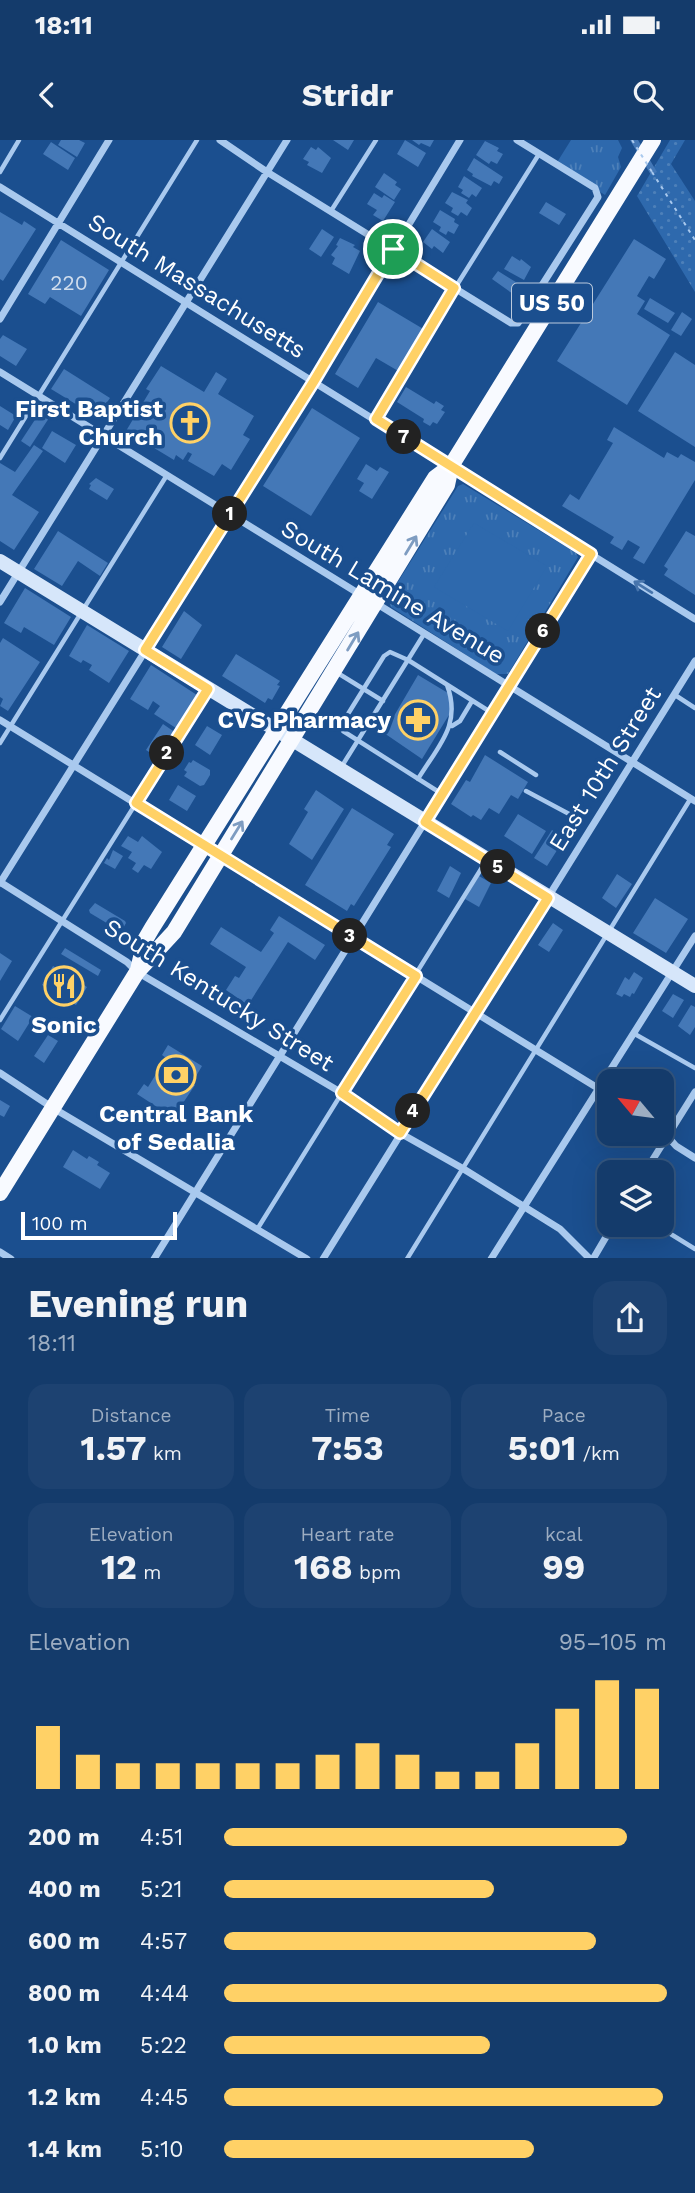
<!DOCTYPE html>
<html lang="en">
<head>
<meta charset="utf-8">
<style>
  :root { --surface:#143b6b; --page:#1d4271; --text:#f1f3f6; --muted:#9dadc1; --line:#33557e; --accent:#ffd166 }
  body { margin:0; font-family:"Work Sans",sans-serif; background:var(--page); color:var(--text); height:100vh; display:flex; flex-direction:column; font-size:26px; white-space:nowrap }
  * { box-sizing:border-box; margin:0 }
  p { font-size:23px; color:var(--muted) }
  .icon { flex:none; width:38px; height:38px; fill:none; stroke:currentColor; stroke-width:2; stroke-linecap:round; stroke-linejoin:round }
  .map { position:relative; height:1118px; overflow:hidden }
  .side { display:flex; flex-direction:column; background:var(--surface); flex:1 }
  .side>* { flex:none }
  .needle { width:46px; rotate:299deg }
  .tools { position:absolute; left:597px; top:929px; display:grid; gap:14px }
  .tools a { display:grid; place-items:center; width:77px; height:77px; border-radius:14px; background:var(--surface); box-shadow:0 7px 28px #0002,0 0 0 2px var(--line); font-size:35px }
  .scale { position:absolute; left:21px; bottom:18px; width:156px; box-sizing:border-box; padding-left:7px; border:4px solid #fff; border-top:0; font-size:19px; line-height:24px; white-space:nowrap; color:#fff; -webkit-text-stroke:5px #1b4f8f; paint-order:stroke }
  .pin { position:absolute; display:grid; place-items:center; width:60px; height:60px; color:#fff; margin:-30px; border:4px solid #fff; border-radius:50%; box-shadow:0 2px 7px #0007 }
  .km { position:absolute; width:35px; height:35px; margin:-18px; border-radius:50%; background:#222; color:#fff; font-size:19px; line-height:35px; text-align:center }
  .round { display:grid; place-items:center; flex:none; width:74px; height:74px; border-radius:21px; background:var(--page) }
  .headline { display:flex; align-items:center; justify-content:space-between; height:119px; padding:0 28px }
  h1 { font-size:38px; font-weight:700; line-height:52px }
  .figures { display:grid; grid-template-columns:repeat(3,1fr); gap:10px; height:119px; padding:7px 28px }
  .figures div { display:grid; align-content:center; border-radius:18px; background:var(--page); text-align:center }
  .figures b { font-size:35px; font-weight:700 }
  .figures small { font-size:19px; font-weight:400 }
  .figures p { font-size:19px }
  .chart { height:196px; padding:14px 28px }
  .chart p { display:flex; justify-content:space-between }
  .chart svg { width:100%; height:126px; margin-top:7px; stroke:var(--accent); stroke-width:6 }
  ul { padding:0 28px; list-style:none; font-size:23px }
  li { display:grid; grid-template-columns:112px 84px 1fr; align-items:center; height:52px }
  li i { height:18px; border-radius:9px; background:var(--accent) }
  .status { display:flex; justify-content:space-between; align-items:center; height:49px; padding:0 35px; background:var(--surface); direction:ltr }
  .status svg { height:19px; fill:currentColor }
  header { display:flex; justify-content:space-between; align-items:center; height:91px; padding:0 28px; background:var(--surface); font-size:32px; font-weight:700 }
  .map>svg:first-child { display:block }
  .grass { fill:url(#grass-tufts) }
  .park { fill:url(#park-dots) }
  .pitch { fill:#2e69ad }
  .building { fill:#4478b7 }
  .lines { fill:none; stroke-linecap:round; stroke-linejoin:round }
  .path { stroke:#a9c9ee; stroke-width:2; stroke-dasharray:3.5 5; stroke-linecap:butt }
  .service { stroke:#a9c9ee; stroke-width:4.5 }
  .minor { stroke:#a9c9ee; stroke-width:7 }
  .secondary { stroke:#d6e6fa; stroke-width:14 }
  .trunk { stroke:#f8faff; stroke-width:16 }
  .path-bridge { stroke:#a9c9ee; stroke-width:2; stroke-dasharray:3.5 5; stroke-linecap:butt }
  .oneway { stroke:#7e9cc1 }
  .oneway2 { stroke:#4674ac }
  .route-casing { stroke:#fff; stroke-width:14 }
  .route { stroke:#ffd166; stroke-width:9 }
  .labels { text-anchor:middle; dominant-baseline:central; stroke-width:7; stroke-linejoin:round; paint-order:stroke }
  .number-label { font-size:21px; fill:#d0dded }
  .shield { fill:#1b4f8f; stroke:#bbcadd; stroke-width:2 }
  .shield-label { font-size:23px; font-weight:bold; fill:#fff }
  .street-label { font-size:24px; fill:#fff; stroke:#1b4f8f }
  .poi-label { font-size:24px; font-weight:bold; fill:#fff; stroke:#1b4f8f; text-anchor:end }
</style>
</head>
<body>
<div class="status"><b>18:11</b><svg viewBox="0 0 49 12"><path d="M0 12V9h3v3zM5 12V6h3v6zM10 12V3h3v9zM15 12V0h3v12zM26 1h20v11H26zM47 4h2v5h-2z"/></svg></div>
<header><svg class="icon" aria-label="back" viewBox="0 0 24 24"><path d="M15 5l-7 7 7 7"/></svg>Stridr<svg class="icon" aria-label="search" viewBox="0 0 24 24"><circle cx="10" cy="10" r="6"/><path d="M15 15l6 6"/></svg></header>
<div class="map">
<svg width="695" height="1119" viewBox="0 0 695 1119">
  <defs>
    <pattern id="grass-tufts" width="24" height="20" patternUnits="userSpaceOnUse" patternTransform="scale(1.75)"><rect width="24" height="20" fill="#2e69ad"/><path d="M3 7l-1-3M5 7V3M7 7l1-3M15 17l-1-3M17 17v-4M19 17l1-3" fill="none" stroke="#4d80b9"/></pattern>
    <pattern id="park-dots" width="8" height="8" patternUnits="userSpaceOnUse" patternTransform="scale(1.75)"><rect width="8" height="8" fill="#2e69ad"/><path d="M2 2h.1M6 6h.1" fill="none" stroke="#4d80b9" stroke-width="1.8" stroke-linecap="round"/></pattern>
  </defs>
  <rect width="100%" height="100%" fill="#1b4f8f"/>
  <!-- grass -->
  <path class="grass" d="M571 0H618L622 8 618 17 621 27 605 55 556 24Z
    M463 344 576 413 578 417 508 534H496L391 467 389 461 391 453 458 346Z"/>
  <!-- park -->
  <path class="park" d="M670 0H685L671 24 695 61V152L637 56Z"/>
  <!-- pitch -->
  <path class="pitch" d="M474 383 547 426 508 491 434 447Z"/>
  <!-- building -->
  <path class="building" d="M61 0H79L85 3 77 17 58 5Z
    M333 0H354L348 10Z
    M405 0 426 13 418 27 397 14Z
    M412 0H434L430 7 421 3 419 5Z
    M630 0H638L657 32 651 35Z
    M485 1 499 8 497 11 503 14 497 24 491 21 489 24 476 15Z
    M51 2 75 18 68 30 43 14Z
    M311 7 316 10 318 7 331 18 322 33 307 25 309 22 303 19Z
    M474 18 503 37 499 44 494 41 491 46 472 36 473 34 467 30Z
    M384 33 397 42 395 45 401 49 394 60 375 47Z
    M464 36 482 48 476 57 472 54 469 58 461 53 463 50 458 47Z
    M452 52 468 60 466 63 472 68 467 76 461 72 458 76 451 72 453 68 445 63Z
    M374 53 382 58 384 55 395 62 383 81 373 75 377 70 367 64Z
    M546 62 566 74 559 85 539 73Z
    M440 70 455 79 454 82 459 85 454 94 448 91 446 95 439 91 441 87 433 82Z
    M0 72 22 85 24 81 36 89 3 141 0 139Z
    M322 89 334 97 321 117 309 109Z
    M432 89 450 102 443 113 434 106 432 109 423 102Z
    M340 98 355 105 353 107 360 111 349 134 332 124 335 118 331 115 338 106 336 105Z
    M634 99 666 119 654 139 649 136 637 156 645 161 637 174 670 195 627 265 557 221Z
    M61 100 109 130 81 176 50 157 45 164 28 154Z
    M512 116 520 121 521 119 531 127 524 140 504 129Z
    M498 131 519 144 513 154 492 139Z
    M650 158 675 173 668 183 644 169Z
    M378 162 425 190 400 232 376 218 358 248 335 234Z
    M682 172 692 179 681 196 671 190Z
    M3 195 27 209 16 226 0 216V199Z
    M675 212 695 225V307L638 271Z
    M161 226 204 252 216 232 227 239 218 254 254 276 243 295 250 299 231 330 222 324 214 336 188 321 192 314 188 312 183 320 176 315 174 320 126 291 150 251 146 249Z
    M64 229 110 258 97 277 51 249Z
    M406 247 434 264 436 261 444 266 441 270 445 272 437 284 433 282 430 286 423 282 424 279 397 262Z
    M0 266 16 276 8 290 0 285Z
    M312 268 360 298 311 376 263 346Z
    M42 269 51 275 30 307 21 301Z
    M614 287 664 318 667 312 678 318 681 314 695 322V340L644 424 633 418 640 407 628 400 622 410 610 403 614 397 562 366 570 354 579 360 613 303 607 300Z
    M52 291 76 305 65 323 42 308Z
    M34 305 43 311 12 355 39 372 14 410 0 401V323L15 332Z
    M366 324 377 331 380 327 389 332 372 359 359 351 364 343 357 339Z
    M96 338 114 349 107 360 89 349 91 345 89 344Z
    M58 391 108 423 100 436 78 421 62 446 34 429Z
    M686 391 695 396V455L664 435 668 429 664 426Z
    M25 448 71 477 54 505 24 487 21 493 4 483Z
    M184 471 202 485 181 519 162 507Z
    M87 485 129 511 109 543 89 530 92 525 83 520 81 523 69 516Z
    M3 498 40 522 8 571 0 566 3 559 0 557V503Z
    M236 514 280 541 277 545 280 546 272 560 268 558 265 563 222 536Z
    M151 525 200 557 179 590 154 574 160 566 153 561 148 570 130 559Z
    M418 535 448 553 452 570 422 619 384 593Z
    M163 584 176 593 160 619 146 610Z
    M207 586 222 595 210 615 195 605Z
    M485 615 528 642 518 659 511 655 499 674 489 668 481 680 473 675 471 677 451 664 466 640 470 642Z
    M193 620 210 630V635L204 645 200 646 184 636 187 632 184 630 189 622 191 623Z
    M178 645 196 656 187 671 169 660Z
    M316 650 344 669 312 720 289 704 308 672 304 669Z
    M352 668 394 694 387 705 391 707 354 766 351 764 347 771 305 745Z
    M518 674 546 691 532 714 504 696Z
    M552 690 559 695 555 700 561 704 547 726 534 718Z
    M128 696 138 702 142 696 162 712 151 729 144 725 138 733 132 729 136 723 128 718 132 712 121 706Z
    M113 710 123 716 115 729 104 723 107 718 109 720Z
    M450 726 461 733 449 758 437 751Z
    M617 734 632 744 616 768 602 758Z
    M479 736 491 743 479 767 465 759Z
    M655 758 688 779 666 813 633 793Z
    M95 763 125 781 126 783 122 790 120 791 90 773 89 770Z
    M279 776 325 805 315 820 288 802 248 865 226 850 235 836 239 838 246 827 210 804 221 787 261 812 274 793 270 790Z
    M553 783 563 790 549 812 538 805Z
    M65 808 101 830 98 836 61 814Z
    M0 813 12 821 0 841Z
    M53 826 87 847 76 865 42 845Z
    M634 832 643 838 634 854 632 853 630 857 624 854 622 857 616 854 625 837 629 840Z
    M673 854 684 860 673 878 662 871Z
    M691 865 695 867V887L690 895 678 886Z
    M15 866 33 877 18 901 1 889Z
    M48 895 58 901 44 923 34 916Z
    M168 905 202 926 192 943 195 945 183 963 186 965 177 980 137 954 144 944 148 947 166 918 162 915Z
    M0 960 10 966 4 977 0 975Z
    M73 1010 87 1019 89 1016 99 1022 97 1025 110 1033 100 1049 63 1027Z"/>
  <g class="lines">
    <!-- path -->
    <path class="path" d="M652 32 695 100"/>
    <!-- service -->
    <path class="service" d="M0 32 19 0
      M331 71 376 0
      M377 280 455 148 539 14
      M0 318 197 0
      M336 532 383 561
      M675 555 695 568
      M452 586 460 581 472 561
      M0 603 167 335
      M500 612 536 635
      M342 626 424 494
      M418 639C438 606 462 585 447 545
      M526 651 571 675
      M442 654 343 591V582L384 516 390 512 408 520 492 573
      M0 880 207 550
      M633 893 695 928
      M656 1085 695 1109
      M258 1088 486 721
      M407 1119 691 658"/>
    <!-- minor -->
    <path class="minor" d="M220 0 267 32 511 183H518L598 57 595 48 517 0
      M0 47 695 479
      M0 179 109 0
      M0 232 361 455
      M0 462 287 0
      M374 462 695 661
      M0 580 609 955
      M0 742 127 822 137 832 342 953 400 993 462 1028 560 1089 590 1119
      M0 743 314 241 460 0
      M0 933 53 968 307 1119
      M662 990 676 1006 695 1018
      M645 1032 695 952
      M0 1112 11 1119
      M154 1119 591 414
      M323 1119 695 521
      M491 1119 695 796
      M593 1119 613 1085"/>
    <!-- secondary -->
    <path class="secondary" d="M0 421 695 846"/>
    <!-- trunk -->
    <path class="trunk" d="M138 830 145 800 152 788 435 338 451 326
      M0 1053 137 832 174 792 447 345 451 326 653 0"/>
    <!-- path-bridge -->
    <path class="path-bridge" d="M632 0 652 32"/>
  </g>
  <!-- one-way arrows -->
  <defs><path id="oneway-shaft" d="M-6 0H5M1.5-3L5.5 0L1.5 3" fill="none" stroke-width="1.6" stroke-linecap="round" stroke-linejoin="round" transform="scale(1.75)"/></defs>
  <g class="oneway">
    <use href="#oneway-shaft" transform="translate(411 405) rotate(-59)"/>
    <use href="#oneway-shaft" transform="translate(353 501) rotate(-59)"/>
    <use href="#oneway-shaft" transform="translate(237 690) rotate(-58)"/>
  </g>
  <use class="oneway2" href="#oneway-shaft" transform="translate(643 447) rotate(-148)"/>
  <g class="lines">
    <!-- route casing -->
    <g class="route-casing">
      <path id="route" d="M393 109 454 148 376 279 591 414 425 682 548 758 400 993 342 953 416 836 136 663 208 549 145 510 314 241Z"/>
    </g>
    <!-- route -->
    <use href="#route" class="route"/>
  </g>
  <!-- icons -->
  <defs>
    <g id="church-ring" transform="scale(2.0125)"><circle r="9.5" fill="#1b4f8f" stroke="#ffd166" stroke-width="1.5"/><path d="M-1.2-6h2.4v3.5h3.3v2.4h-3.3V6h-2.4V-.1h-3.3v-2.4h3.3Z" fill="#ffd166"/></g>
    <g id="pharmacy-ring" transform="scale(2.0125)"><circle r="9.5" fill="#1b4f8f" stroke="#ffd166" stroke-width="1.5"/><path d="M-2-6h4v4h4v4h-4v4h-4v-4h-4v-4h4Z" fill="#ffd166"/></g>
    <g id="restaurant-ring" transform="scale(2.0125)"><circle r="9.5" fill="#1b4f8f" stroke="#ffd166" stroke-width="1.5"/><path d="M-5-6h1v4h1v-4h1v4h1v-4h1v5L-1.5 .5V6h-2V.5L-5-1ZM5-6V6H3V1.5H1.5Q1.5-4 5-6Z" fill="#ffd166"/></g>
    <g id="bank-ring" transform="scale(2.0125)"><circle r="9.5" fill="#1b4f8f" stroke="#ffd166" stroke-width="1.5"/><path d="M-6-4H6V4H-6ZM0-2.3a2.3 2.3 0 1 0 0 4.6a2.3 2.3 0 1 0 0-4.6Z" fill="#ffd166"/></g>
  </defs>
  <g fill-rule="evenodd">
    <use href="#church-ring" x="190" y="283"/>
    <use href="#pharmacy-ring" x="418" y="580"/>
    <use href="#restaurant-ring" x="64" y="846"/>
    <use href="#bank-ring" x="176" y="935"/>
  </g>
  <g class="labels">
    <!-- number labels -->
    <g class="number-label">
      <text x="69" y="142">220</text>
    </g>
    <!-- shield labels -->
    <rect class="shield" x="512" y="143.5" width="80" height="39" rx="5"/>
    <g class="shield-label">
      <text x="552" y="163">US 50</text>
    </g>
    <!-- street labels -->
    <g class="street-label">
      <text transform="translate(197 146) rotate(32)">South Massachusetts</text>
      <text transform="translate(393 452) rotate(31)">South Lamine Avenue</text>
      <text transform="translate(605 629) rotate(-58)">East 10th Street</text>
      <text transform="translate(219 855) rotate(32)">South Kentucky Street</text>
    </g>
    <!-- poi labels -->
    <g class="poi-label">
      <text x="163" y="269">First Baptist<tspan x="163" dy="28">Church</tspan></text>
      <text x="391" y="580">CVS Pharmacy</text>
      <text x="64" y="885" text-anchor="middle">Sonic</text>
      <text x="176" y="974" text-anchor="middle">Central Bank<tspan x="176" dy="28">of Sedalia</tspan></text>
    </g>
  </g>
</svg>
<div class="tools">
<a><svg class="needle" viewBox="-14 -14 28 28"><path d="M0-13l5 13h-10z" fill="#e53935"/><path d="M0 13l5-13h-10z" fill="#9dadc1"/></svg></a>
<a><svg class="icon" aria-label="layers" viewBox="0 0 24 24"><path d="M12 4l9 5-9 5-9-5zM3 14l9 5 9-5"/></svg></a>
</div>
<div class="scale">100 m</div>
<div class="pin" style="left:393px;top:109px;background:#1e9e55"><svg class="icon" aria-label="arrive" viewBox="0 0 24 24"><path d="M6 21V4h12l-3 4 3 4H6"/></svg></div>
<b class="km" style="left:230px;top:374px">1</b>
<b class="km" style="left:167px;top:613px">2</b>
<b class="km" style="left:350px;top:796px">3</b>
<b class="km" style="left:413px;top:971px">4</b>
<b class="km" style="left:498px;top:727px">5</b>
<b class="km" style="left:543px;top:491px">6</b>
<b class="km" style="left:404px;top:297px">7</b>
</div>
<section class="side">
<div class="headline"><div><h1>Evening run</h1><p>18:11</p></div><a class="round"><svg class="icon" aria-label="share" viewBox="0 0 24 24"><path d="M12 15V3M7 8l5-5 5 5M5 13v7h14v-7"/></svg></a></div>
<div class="figures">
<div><p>Distance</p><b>1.57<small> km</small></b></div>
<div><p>Time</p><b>7:53</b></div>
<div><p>Pace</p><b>5:01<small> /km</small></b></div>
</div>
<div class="figures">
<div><p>Elevation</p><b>12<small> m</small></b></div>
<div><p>Heart rate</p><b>168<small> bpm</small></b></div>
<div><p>kcal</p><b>99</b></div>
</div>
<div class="chart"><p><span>Elevation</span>95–105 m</p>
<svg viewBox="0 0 160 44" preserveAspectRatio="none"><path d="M5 44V22M15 44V32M25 44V35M35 44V35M45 44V35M55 44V35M65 44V35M75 44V32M85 44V28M95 44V32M105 44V38M115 44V38M125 44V28M135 44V16M145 44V6M155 44V9"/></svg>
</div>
<ul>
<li><b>200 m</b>4:51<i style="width:91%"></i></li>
<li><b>400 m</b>5:21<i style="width:61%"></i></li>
<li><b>600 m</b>4:57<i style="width:84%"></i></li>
<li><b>800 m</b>4:44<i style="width:100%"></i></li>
<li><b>1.0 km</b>5:22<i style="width:60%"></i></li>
<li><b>1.2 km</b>4:45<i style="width:99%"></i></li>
<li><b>1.4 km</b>5:10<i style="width:70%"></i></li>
</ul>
</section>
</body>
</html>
